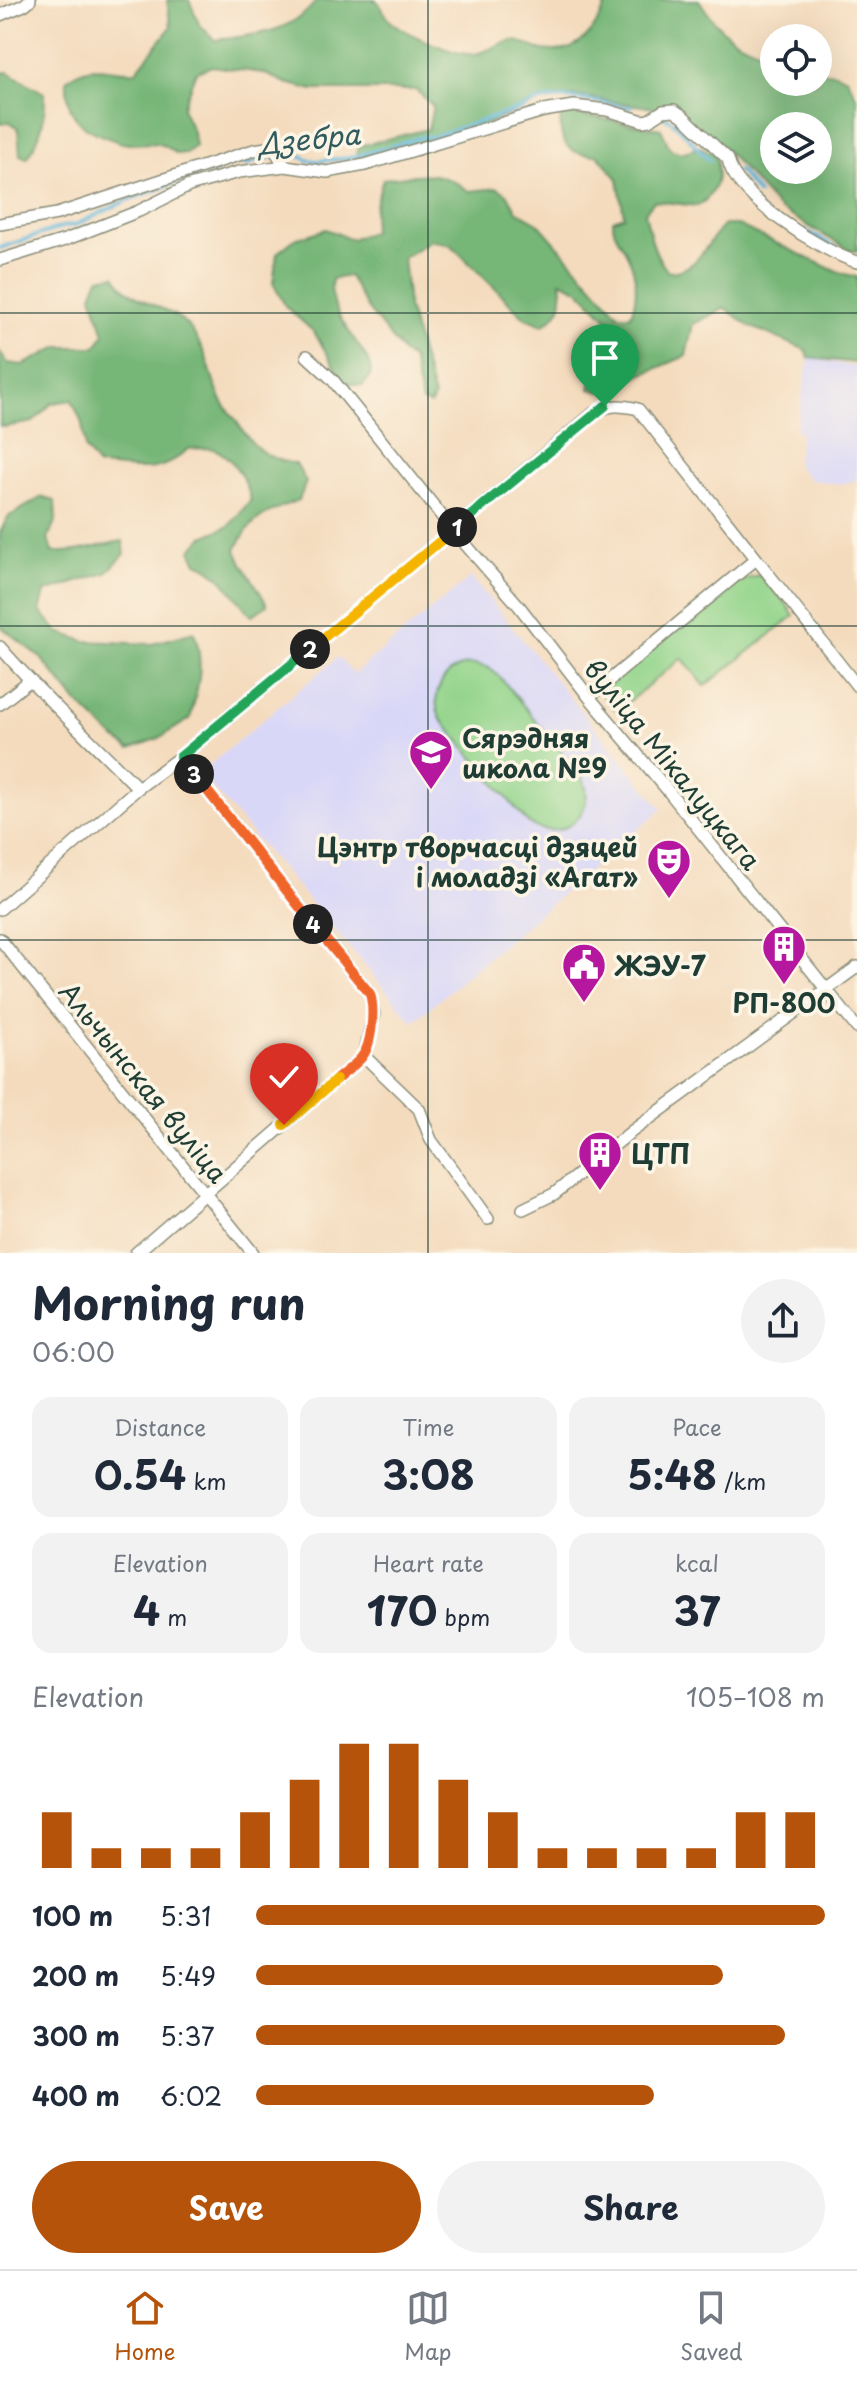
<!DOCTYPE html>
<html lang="en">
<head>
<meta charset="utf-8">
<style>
  :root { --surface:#fff; --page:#f2f2f3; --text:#1f2937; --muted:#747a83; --line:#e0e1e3; --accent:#b45309 }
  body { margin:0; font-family:"Playpen Sans",sans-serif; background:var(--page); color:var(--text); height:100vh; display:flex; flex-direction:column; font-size:30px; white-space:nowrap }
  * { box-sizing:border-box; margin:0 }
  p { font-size:26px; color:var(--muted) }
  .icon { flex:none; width:44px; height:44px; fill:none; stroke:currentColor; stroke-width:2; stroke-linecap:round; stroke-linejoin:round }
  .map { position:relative; height:1253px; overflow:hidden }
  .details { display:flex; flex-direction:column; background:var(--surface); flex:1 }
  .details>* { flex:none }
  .controls { position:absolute; left:760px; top:24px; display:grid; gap:16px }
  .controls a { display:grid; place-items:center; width:72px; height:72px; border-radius:50%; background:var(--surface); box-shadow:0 8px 32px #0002; font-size:40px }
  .pin { position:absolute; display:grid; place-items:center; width:68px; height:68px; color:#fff; margin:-82px -34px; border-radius:50% 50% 50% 0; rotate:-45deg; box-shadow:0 0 8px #0007 }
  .pin .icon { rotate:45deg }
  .km { position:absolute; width:40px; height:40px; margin:-20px; border-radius:50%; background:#222; color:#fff; font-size:22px; line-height:40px; text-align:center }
  .round { display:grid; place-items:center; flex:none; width:84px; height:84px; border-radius:42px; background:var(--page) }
  .head { display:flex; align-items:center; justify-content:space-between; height:136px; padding:0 32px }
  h1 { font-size:44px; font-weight:700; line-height:60px }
  .figures { display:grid; grid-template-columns:repeat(3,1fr); gap:12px; height:136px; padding:8px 32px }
  .figures div { display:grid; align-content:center; border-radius:20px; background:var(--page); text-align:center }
  .figures b { font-size:40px; font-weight:700 }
  .figures small { font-size:22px; font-weight:400 }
  .figures p { font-size:22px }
  .chart { height:224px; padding:16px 32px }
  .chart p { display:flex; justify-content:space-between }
  .chart svg { width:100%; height:144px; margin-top:8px; stroke:var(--accent); stroke-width:6 }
  .cta { display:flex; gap:16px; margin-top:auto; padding:16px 32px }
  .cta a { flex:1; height:92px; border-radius:48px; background:var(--accent); color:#fff; font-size:32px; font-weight:700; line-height:92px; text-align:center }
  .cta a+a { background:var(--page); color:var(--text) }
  ul { padding:0 32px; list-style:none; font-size:26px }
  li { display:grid; grid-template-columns:128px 96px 1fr; align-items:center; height:60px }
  li i { height:20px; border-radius:10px; background:var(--accent) }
  .tab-bar { display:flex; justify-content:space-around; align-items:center; height:112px; border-top:2px solid var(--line); background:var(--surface); font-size:22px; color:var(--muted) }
  .tab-bar a { display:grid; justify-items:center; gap:4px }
  .tab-bar .on { color:var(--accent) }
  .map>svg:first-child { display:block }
  .built { fill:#d9d7f8 }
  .green { fill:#93d48b; stroke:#598860; stroke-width:2 }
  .forest { fill:#76b677; stroke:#4a7a56; stroke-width:2; fill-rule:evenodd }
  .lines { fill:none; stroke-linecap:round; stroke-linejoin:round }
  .stream { stroke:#5fb6dc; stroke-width:4 }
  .minor-casing { stroke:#8a8c78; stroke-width:14 }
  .minor { stroke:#fff; stroke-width:11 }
  .split-1-casing { stroke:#fff; stroke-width:16 }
  .split-2-casing { stroke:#fff; stroke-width:16 }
  .split-3-casing { stroke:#fff; stroke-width:16 }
  .split-4-casing { stroke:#fff; stroke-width:16 }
  .split-5-casing { stroke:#fff; stroke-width:16 }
  .split-6-casing { stroke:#fff; stroke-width:16 }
  .split-1 { stroke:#22a559; stroke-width:10 }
  .split-2 { stroke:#f5b400; stroke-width:10 }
  .split-3 { stroke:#22a559; stroke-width:10 }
  .split-4 { stroke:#f0652b; stroke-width:10 }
  .split-5 { stroke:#f0652b; stroke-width:10 }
  .split-6 { stroke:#f5b400; stroke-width:10 }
  .grid { fill:none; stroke:#1f3d34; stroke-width:2; stroke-opacity:0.55 }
  .labels { text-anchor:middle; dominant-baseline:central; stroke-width:7; stroke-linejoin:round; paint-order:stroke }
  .poi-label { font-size:26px; font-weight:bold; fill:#1f3d34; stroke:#fcf5e5; text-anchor:start }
  .street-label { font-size:26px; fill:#1f3d34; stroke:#fcf5e5 }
  .water-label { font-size:28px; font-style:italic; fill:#2f5b5e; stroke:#fcf5e5 }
</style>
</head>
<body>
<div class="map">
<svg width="857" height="1253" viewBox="0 0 857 1253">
  <rect width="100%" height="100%" fill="#fcf5e5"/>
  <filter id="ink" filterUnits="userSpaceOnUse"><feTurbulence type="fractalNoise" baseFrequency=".0125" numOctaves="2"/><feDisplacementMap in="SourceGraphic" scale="16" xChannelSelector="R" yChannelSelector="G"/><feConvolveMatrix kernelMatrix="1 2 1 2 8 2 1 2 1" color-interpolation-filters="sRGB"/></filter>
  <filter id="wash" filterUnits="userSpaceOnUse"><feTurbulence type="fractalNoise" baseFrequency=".006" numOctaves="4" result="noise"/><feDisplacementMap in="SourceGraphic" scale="32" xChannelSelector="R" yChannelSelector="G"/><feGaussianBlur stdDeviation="1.8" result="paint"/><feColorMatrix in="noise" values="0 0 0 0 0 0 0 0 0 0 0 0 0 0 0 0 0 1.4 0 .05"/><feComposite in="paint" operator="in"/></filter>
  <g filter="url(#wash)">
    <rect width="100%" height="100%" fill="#f4dbbd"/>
    <!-- built -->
    <path class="built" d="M809 358 857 367V480L841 484 810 480 796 465 801 432 796 431Z
      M471 577 662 809 413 1022 200 773 338 657 354 674Z"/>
    <!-- green -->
    <path class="green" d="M759 575 785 602 794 616 705 686 682 658 617 711 600 692 732 584Z
      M475 664 489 668 500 677 583 778C598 814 561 845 528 823L440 718C429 690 446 665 475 664Z"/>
    <!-- forest -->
    <path class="forest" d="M167 0H189L199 24 215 40C254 35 291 34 317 0H376C383 7 386 19 394 24 410 35 455 56 474 54 488 53 500 41 514 41 524 41 533 49 543 50 579 57 596 30 608 0H699C722 37 734 41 774 56V82H818V71L835 73 847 78 857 98V251H851L778 208 723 147 670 107 654 108 577 96 541 101 480 127 368 159 357 160 356 154 359 146 428 129 433 106 416 90H313L286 83 263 73 212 66 196 72 182 108 193 132 195 146 187 153 177 154C158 139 151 144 129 144 123 144 117 141 111 139 77 128 66 114 67 79 94 59 107 73 136 71L171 27ZM774 126H818V170H774Z
      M8 72 44 93C47 113 40 142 27 158L20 155 18 128 10 122 0 124V73Z
      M561 114 581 115 661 129 670 149 681 153 700 147 715 154C721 175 717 193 698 206L654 201 645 212C650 235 653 253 668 272 700 271 704 244 724 225H738L837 272 857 277V363L809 358 806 350 749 326 725 308 693 324 686 356 601 392 590 389 593 377 636 357 631 343 578 289 561 281C564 302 562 313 543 325L525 318 451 245 431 240 403 258 408 307 434 397 431 405 422 402 412 359 404 354 367 308 349 276 332 279C324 320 378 354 370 376 368 380 365 383 362 386L344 382 314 332 286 307 273 283 277 253 295 239 326 229 351 239 372 232 375 205 383 179C420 175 436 167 469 191L498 188 507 194 517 211 538 223 619 315 630 316C639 297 637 273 627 254 621 241 612 234 613 220L624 216 618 179 598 155C568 155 558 145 561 114Z
      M115 275C132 307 172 303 192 331 210 357 209 374 221 399 224 406 230 412 235 419 253 447 262 458 296 464L306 482 299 500C267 512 250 517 236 550 243 570 258 585 267 605L252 616C233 597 224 573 197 563L191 550 203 537 229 526 251 500C246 481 234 457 214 449 207 447 195 449 188 449 158 478 136 468 98 466L85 449 82 423 72 400 52 403 33 422 4 427 0 426V352L7 363 23 365 59 347H96L104 334 92 295 99 278Z
      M42 497 55 501 56 521 48 538 52 552C77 554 99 545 123 541L125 554 106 573 45 592 40 611 58 632 85 641 152 644 194 632C205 664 198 687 190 719L159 738 130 749 111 735 77 702 41 658 0 626V533L8 517Z"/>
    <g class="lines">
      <!-- stream -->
      <path class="stream" d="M663 116C682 125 693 146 710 160
        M234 161 247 165 261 158 284 156H302L307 160 318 161 350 158 423 137H432L523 108C557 89 595 103 631 108
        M738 170 758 194
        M806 231 836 248
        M0 248 62 227 75 225 128 200 202 173 216 172 226 164"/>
    </g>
  </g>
  <g filter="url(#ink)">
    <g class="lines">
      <!-- minor casing -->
      <g class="minor-casing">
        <path id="minor" d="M0 15 24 5 30 0
          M0 224 57 214 254 150 273 147 285 166
          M0 260 65 240 139 211 189 186 239 172 285 166 327 172 365 165 543 111 574 106 607 110 643 121 649 120 663 111 674 110 683 116 728 159C734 196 822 252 857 262
          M307 356 332 379 453 530 519 606 589 697 670 793 857 1028
          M0 647C43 697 92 741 138 788
          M589 697 756 559
          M0 704 29 681
          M180 757 370 994 374 1014 364 1056
          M0 909 138 788 180 757 594 413C609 404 621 405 638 409L857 686
          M0 939 253 1253
          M364 1056 419 1109 431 1140 488 1219
          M523 1209 554 1194 631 1132 857 967
          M136 1253 364 1056"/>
      </g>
      <!-- minor -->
      <use href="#minor" class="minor"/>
    </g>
  </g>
  <g class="lines" filter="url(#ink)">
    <!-- split-1 casing -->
    <g class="split-1-casing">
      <path id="split-1" d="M457 527 605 406"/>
    </g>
    <!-- split-2 casing -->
    <g class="split-2-casing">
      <path id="split-2" d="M310 649 457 527"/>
    </g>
    <!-- split-3 casing -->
    <g class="split-3-casing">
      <path id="split-3" d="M194 774 180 757 310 649"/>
    </g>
    <!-- split-4 casing -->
    <g class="split-4-casing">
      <path id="split-4" d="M194 774 313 924"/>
    </g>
    <!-- split-5 casing -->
    <g class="split-5-casing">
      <path id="split-5" d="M313 924 370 994C375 1010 372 1046 361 1058 354 1066 344 1073 336 1080"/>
    </g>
    <!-- split-6 casing -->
    <g class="split-6-casing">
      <path id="split-6" d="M284 1125 336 1080"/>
    </g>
    <!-- split-1 -->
    <use href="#split-1" class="split-1"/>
    <!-- split-2 -->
    <use href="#split-2" class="split-2"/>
    <!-- split-3 -->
    <use href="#split-3" class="split-3"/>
    <!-- split-4 -->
    <use href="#split-4" class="split-4"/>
    <!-- split-5 -->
    <use href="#split-5" class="split-5"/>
    <!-- split-6 -->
    <use href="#split-6" class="split-6"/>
  </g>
  <!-- grid -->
  <path class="grid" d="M428 0V1253M0 313H857M0 626H857M0 940H857"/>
  <!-- icons -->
  <defs>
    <g id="school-pin" transform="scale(2.3)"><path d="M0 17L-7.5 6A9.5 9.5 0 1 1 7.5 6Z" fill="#b5179e" stroke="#fcf5e5"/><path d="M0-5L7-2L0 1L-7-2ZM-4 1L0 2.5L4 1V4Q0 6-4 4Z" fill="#fff"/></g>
    <g id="theatre-pin" transform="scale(2.3)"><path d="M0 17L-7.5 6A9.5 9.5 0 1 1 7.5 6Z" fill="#b5179e" stroke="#fcf5e5"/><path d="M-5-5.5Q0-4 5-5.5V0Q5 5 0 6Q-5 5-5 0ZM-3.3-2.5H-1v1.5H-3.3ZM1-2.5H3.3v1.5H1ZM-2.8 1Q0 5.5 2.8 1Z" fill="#fff"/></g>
    <g id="building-pin" transform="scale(2.3)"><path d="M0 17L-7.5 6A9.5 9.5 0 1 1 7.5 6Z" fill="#b5179e" stroke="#fcf5e5"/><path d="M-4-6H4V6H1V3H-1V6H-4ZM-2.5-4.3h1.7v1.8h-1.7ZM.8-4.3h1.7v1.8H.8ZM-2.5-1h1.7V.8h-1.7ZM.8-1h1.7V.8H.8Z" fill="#fff"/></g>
    <g id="civic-pin" transform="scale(2.3)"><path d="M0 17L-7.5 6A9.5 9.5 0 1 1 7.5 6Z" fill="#b5179e" stroke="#fcf5e5"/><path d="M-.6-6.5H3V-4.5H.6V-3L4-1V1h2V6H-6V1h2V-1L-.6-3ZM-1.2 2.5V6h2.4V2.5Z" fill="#fff"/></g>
  </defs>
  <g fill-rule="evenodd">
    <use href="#school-pin" x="431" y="752"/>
    <use href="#theatre-pin" x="669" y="861"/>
    <use href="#building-pin" x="784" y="947"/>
    <use href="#civic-pin" x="584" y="965"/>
    <use href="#building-pin" x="600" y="1153"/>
  </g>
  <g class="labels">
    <!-- poi labels -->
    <g class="poi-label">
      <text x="462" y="737">Сярэдняя<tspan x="462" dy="30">школа №9</tspan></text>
      <text x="638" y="846" text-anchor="end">Цэнтр творчасці дзяцей<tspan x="638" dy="30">і моладзі «Агат»</tspan></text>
      <text x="615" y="965">ЖЭУ-7</text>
      <text x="784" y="1002" text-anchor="middle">РП-800</text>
      <text x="631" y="1153">ЦТП</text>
    </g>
    <!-- street labels -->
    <g class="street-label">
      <text transform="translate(673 764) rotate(51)">вуліца Мікалуцкага</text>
      <text transform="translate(144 1082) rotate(51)">Альчынская вуліца</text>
    </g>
    <!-- water labels -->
    <g class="water-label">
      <text transform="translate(309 138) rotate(-6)">Дзебра</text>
    </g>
  </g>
</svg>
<div class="controls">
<a><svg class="icon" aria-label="locate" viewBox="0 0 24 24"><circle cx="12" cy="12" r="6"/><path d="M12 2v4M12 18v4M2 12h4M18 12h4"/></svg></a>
<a><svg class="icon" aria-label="layers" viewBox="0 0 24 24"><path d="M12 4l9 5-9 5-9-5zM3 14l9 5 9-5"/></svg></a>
</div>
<div class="pin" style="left:605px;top:406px;background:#1e9e55"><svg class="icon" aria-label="arrive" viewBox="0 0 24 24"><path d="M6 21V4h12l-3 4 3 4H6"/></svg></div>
<div class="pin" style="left:284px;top:1125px;background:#d93025"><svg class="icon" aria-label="check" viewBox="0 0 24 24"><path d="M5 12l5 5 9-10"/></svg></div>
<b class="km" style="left:457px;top:527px">1</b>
<b class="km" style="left:310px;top:649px">2</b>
<b class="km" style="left:194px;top:774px">3</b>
<b class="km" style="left:313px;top:924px">4</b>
</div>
<section class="details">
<div class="head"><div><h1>Morning run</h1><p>06:00</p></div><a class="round"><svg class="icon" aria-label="share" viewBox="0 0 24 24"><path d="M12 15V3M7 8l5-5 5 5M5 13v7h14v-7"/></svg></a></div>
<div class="figures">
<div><p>Distance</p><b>0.54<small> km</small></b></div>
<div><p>Time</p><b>3:08</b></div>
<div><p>Pace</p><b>5:48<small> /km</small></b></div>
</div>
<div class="figures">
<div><p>Elevation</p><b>4<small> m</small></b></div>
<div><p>Heart rate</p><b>170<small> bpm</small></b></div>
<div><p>kcal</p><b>37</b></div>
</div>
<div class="chart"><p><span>Elevation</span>105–108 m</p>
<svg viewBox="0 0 160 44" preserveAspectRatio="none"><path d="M5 44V27M15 44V38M25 44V38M35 44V38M45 44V27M55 44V17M65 44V6M75 44V6M85 44V17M95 44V27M105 44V38M115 44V38M125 44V38M135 44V38M145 44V27M155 44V27"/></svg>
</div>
<ul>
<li><b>100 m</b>5:31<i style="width:100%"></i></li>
<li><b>200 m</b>5:49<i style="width:82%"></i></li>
<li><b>300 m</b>5:37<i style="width:93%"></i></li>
<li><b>400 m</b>6:02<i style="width:70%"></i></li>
</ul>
<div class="cta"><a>Save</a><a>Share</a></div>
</section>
<nav class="tab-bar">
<a class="on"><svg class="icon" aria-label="home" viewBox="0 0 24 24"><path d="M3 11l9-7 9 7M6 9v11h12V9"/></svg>Home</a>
<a><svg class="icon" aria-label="map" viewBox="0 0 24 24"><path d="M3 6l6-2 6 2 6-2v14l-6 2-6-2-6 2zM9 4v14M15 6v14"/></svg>Map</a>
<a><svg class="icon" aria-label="saved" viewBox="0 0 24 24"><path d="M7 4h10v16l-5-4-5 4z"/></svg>Saved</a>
</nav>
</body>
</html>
